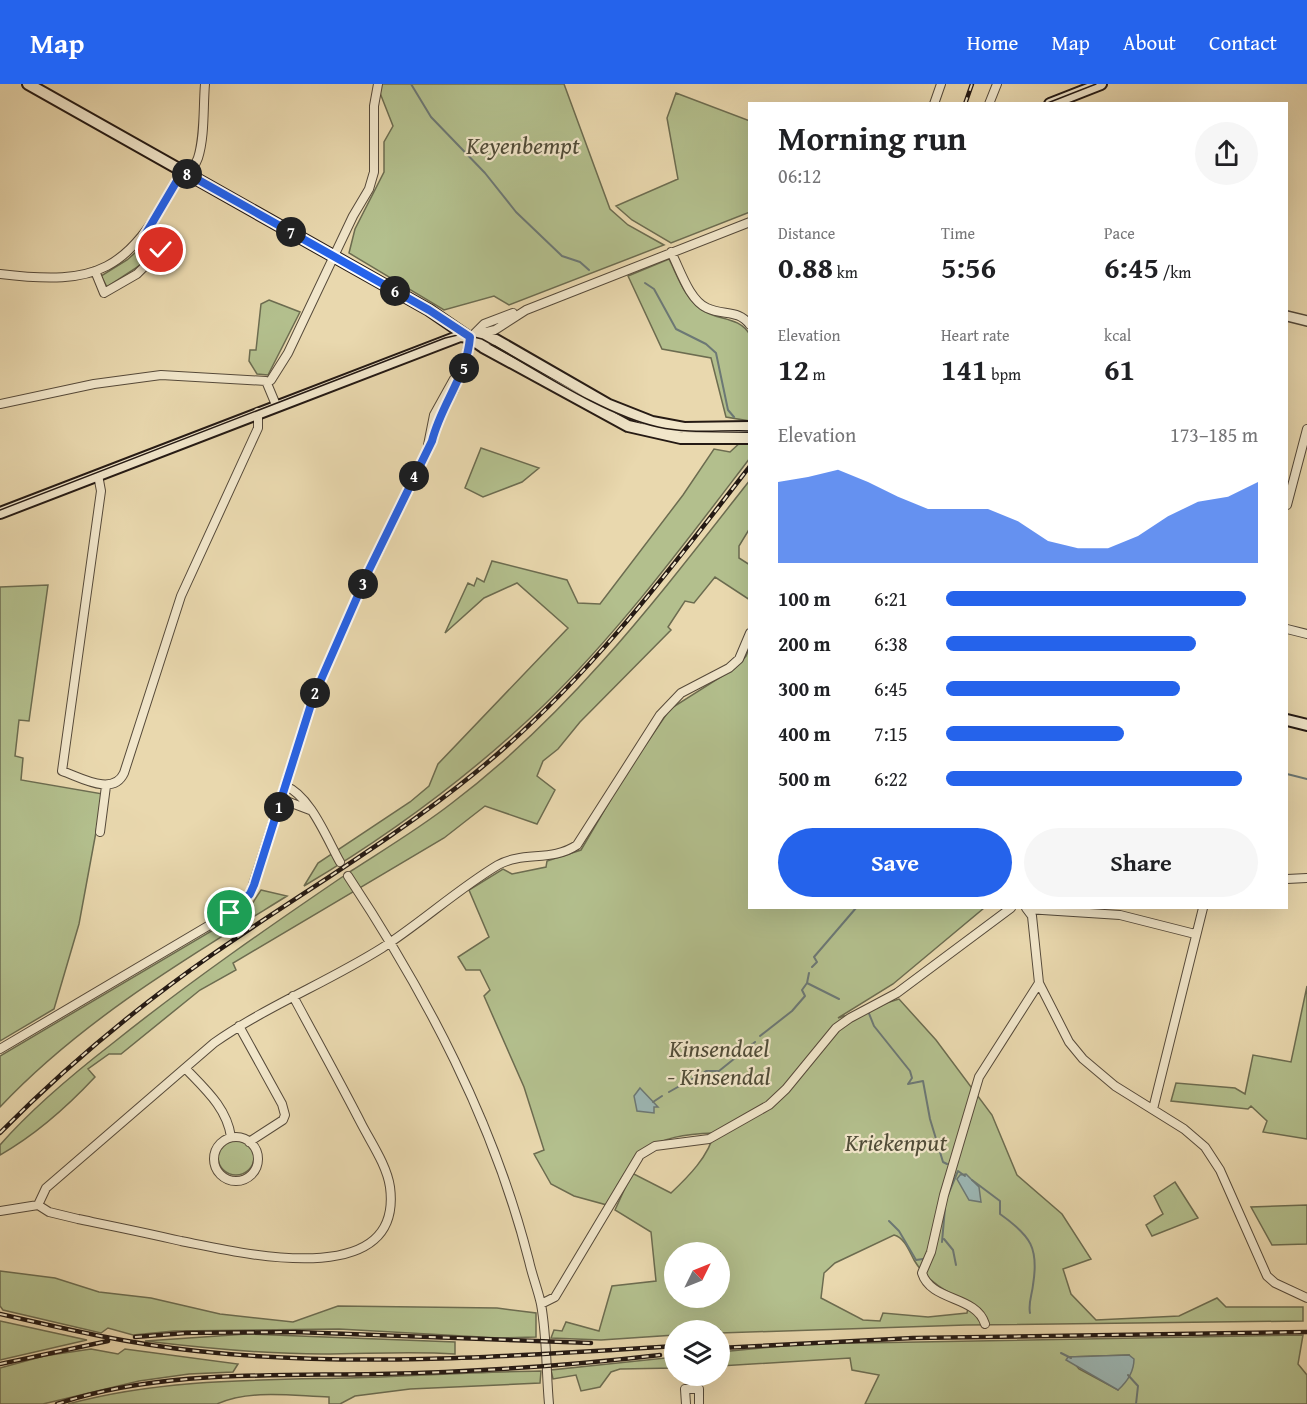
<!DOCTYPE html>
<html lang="en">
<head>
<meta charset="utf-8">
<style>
  :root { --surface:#fff; --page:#f6f6f6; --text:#202124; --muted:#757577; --accent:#2563eb }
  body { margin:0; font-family:"Gentium Book Plus",serif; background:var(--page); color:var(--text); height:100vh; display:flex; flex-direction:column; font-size:22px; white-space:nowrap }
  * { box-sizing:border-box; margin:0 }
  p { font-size:20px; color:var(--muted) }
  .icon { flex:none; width:33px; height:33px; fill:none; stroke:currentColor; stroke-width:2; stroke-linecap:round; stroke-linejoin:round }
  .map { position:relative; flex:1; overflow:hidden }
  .panel { position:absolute; left:748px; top:18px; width:540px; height:807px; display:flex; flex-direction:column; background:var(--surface); border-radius:0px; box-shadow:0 6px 24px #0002 }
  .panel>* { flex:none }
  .needle { width:39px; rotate:47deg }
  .fabs { position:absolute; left:664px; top:1158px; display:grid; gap:12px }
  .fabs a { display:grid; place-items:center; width:66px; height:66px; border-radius:50%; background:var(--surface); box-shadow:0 6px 24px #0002; font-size:30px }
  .pin { position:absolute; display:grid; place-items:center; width:51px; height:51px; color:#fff; margin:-26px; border:3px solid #fff; border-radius:50%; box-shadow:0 2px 6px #0007 }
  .km { position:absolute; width:30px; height:30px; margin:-15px; border-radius:50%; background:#222; color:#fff; font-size:16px; line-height:30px; text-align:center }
  .round { display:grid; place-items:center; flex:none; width:63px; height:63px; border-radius:32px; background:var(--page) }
  .head { display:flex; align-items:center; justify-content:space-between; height:102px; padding:0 30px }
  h1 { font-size:33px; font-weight:700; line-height:45px }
  .stats { display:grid; grid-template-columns:repeat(3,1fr); gap:9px; height:102px; padding:6px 30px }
  .stats div { display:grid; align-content:center }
  .stats b { font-size:30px; font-weight:700 }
  .stats small { font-size:16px; font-weight:400 }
  .stats p { font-size:16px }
  .chart { height:168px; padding:12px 30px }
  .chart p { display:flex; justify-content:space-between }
  .chart svg { width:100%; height:108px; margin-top:6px; fill:var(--accent); opacity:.7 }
  .button { display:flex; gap:12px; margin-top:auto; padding:12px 30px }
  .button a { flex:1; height:69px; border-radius:36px; background:var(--accent); color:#fff; font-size:24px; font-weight:700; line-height:69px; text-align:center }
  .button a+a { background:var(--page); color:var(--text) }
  ul { padding:0 30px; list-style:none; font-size:20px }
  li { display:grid; grid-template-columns:96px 72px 1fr; align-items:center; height:45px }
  li i { height:15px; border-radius:8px; background:var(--accent) }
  header { display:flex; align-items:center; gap:36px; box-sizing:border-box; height:84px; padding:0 30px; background:var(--accent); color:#fff }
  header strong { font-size:28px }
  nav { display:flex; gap:33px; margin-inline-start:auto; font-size:21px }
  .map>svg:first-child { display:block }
  .green { fill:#b3bf8d; stroke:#6c6c50; stroke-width:1.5; fill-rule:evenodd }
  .water { fill:#9cb7b5; stroke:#6c7875; stroke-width:1.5 }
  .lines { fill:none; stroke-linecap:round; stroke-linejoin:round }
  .stream { stroke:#6c7875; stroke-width:2 }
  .minor-tunnel { stroke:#c2b28f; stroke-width:8; stroke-dasharray:8 4; stroke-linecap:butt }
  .minor-casing { stroke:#564a3a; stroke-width:10 }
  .tertiary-casing { stroke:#564a3a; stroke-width:12 }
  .secondary-casing { stroke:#251a14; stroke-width:14 }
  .minor { stroke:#f1e6ca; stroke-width:8 }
  .tertiary { stroke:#f1e6ca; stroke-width:9 }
  .secondary { stroke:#f1e6ca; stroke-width:10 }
  .tram { stroke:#251a14; stroke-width:1.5 }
  .rail-casing { stroke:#251a14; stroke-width:4.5 }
  .rail { stroke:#f1e6ca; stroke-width:2; stroke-dasharray:7; stroke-linecap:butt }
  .route-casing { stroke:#fff; stroke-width:12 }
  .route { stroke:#2563eb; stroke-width:8 }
  .labels { text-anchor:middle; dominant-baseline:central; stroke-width:4.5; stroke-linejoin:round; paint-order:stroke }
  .park-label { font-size:24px; font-style:italic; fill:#504c38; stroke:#f1e6ca }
</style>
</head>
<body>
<header>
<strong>Map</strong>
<nav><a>Home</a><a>Map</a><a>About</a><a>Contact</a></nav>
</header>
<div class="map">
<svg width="1307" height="1320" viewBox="0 0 1307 1320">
  <rect width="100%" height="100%" fill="#e9d8ae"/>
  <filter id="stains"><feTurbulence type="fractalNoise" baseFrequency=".00333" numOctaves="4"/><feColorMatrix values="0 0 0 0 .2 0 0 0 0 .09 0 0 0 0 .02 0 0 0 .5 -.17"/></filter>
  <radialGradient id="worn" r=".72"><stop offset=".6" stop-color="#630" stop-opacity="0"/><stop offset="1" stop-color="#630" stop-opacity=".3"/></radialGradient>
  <!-- green -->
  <path class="green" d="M381 0H564L610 125 628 141 664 161 509 221 494 212 444 226 349 169 355 145 384 88V58L393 42 380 9Z
    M676 9 750 37V128L671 159 632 136 616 122 678 95 667 34Z
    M145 160 153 164 154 169 139 182 107 203 101 192 127 176Z
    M669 175C678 193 685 215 702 226 719 237 739 232 750 251V337L726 333 711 274 662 265 628 192Z
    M269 216 300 228 268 291 257 290 249 277 250 266H256L261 220Z
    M743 356 750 357V374C685 459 620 547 543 622 471 691 390 751 304 802L318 779 410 718 429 702 438 680 568 544 517 499 484 514 445 549 468 499 474 502 477 494 484 498 492 477 567 496 578 519 600 520 683 411 714 365 730 368Z
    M481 364 539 384 522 398 483 413 465 404Z
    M750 396V444L739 462V474L750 481V516L715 493 694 519 685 517 668 543 671 546 580 638 558 665 543 677 537 692 555 706 537 740 485 722 444 754 233 879 236 886 200 906 121 970H109L88 985 95 993C66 1024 37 1050 0 1071V1061C33 1023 73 990 113 959 189 898 270 842 351 787 385 765 420 744 452 719 571 629 659 512 750 396Z
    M48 501 29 637 19 636 15 672 23 674 21 696 103 710 79 840 54 925 0 957V503Z
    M750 562V824H984L893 900 838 934 899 915 936 956 992 1031 1017 1091 1062 1130 1091 1175 1063 1185 1071 1210 1096 1236 1179 1232 1217 1214 1226 1223H1303V1237L966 1241 720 1249V1246H675V1251L601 1256 551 1254 554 1246 562 1247 566 1238 599 1247 612 1202 656 1197 651 1148 615 1126 632 1089 671 1109C688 1093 709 1072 714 1049 651 1051 634 1066 607 1121L574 1112 551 1100 534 1070 544 1066 524 1003 484 912 490 906 480 886H466L458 873 489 853 469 806 503 785 512 790 546 783 547 777 581 766 625 691 670 625 735 584 746 572ZM894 1151C905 1154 909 1167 914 1176 927 1198 947 1208 969 1219L967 1229 928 1233 883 1229 880 1237 863 1236 821 1214 824 1189 835 1179ZM675 1168H720V1214H675Z
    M261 806 287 812C187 874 82 936 0 1023V972L237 832 252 820Z
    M1307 902V1055L1263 1048 1267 1037 1251 1022 1248 1025 1171 1017 1176 999 1235 1004 1245 1010 1253 971 1291 978Z
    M218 1073a18 18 0 1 1 36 0a18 18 0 1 1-36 0Z
    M1175 1098 1198 1134 1152 1152 1146 1141 1163 1130 1154 1112Z
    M1307 1121V1160L1272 1161 1251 1123Z
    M0 1187 55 1194 99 1208 151 1214 220 1230 293 1238 338 1222 497 1224 536 1229V1253L499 1254 339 1245 174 1247 133 1251 108 1244 101 1249 3 1226 0 1222Z
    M0 1237 87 1256 0 1276Z
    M247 1250 455 1258V1270C410 1267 367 1270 322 1270 263 1270 203 1264 145 1257Z
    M1303 1251 1298 1280 1307 1291V1320H865L879 1291 852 1286 850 1274 720 1282V1268L805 1260ZM1129 1271 1118 1306 1079 1285 1069 1273Z
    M91 1265 118 1270 125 1265 238 1280 233 1288 189 1290 139 1297 43 1320H0V1284L44 1272Z
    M675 1273V1284L620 1285 611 1288 600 1303 581 1307 576 1291 553 1295 551 1286Z
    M541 1287 540 1299 410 1305 355 1312 340 1320H329V1313C293 1312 251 1305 217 1320H68C160 1295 255 1296 349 1294 413 1292 477 1288 541 1287Z"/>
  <!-- water -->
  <path class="water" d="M640 1004 658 1023H654V1029L637 1027 634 1012Z
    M966 1090 979 1103 981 1118 969 1116 957 1095 960 1091Z
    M1129 1271 1134 1275C1134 1288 1127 1298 1118 1306L1066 1276 1068 1273Z"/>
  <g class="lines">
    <!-- stream -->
    <path class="stream" d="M411 0 431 33 485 89 516 128 562 172 580 178 589 186
      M645 199 654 205 676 245 706 260 716 269 728 326 734 333
      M1287 690 1307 695
      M812 883 817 878 814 873 856 824
      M807 899 839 915
      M868 927 874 942 910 987 912 994 908 1000 923 997 930 1035 943 1078 947 1080
      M760 952 792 927 805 912 802 906 807 899 809 889
      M669 1008 706 987H719L755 958
      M653 1018 662 1012
      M972 1096 1000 1117V1130C1031 1152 1039 1164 1033 1201 1032 1211 1028 1219 1030 1229
      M947 1113 958 1087 965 1092
      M889 1137 899 1147 916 1176 923 1175
      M944 1155 953 1166 956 1181
      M942 1158 945 1124
      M1061 1269 1071 1274
      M1128 1291 1138 1302 1136 1320"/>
    <!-- minor-tunnel -->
    <path class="minor-tunnel" d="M340 778 348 792"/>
    <!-- minor casing -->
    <g class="minor-casing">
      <path id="minor" d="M934 20 941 0
        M989 20 997 0
        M671 168C680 185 689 216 707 224 724 232 738 225 750 241
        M95 187 104 209 137 190 161 166 145 151
        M0 190C99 202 127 187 175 100 181 89 194 87 198 74 205 52 203 23 205 0
        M474 250 484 240 513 229
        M475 251 495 246 526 226 750 138
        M271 296 288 269 353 132 369 105 374 88V22L378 0
        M0 320 94 300 161 291 266 297 276 321
        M428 361 434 331 454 295
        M98 391 101 407 62 687C80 693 113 713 124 689L181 512 258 344V328
        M1287 421 1307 345
        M1287 545 1307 550
        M285 702C310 711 327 755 340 778
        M281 715 310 726
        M100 748 106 702
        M348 792C426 910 494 1038 529 1177 532 1191 538 1206 541 1220 547 1253 546 1287 549 1320
        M1287 795 1307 794
        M1026 824 1032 832 1039 899 1069 958 1083 975 1115 1002 1184 1045 1205 1063 1220 1086 1267 1192 1275 1199 1307 1214
        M1027 825 1120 831 1195 850
        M239 942 282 1020 285 1031 283 1036 249 1058
        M0 965 230 829 250 810 313 614 360 506 432 357 441 329 454 306 464 283 470 253
        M185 984C205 1005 227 1024 231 1053
        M1153 1025 1203 824
        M214 1075a22 22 0 1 1 44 0a22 22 0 1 1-44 0Z
        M38 1121 46 1104 214 959C267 922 328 898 382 864 422 838 458 805 498 781 523 767 552 778 577 761L660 631 681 609 729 584 739 575 750 549
        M0 1127 38 1121 49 1128 78 1135C112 1142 147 1149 181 1157 237 1168 404 1210 390 1103 387 1082 372 1060 362 1041 340 998 316 955 293 912
        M541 1220 555 1213 640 1071 655 1062 709 1055 769 1021 786 1005 836 944 850 934 897 909 1011 824
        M985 1240C976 1211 931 1218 922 1189L931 1168 944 1111 979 993 1039 899
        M686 1320 685 1305H699V1320"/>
    </g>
    <!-- tertiary casing -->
    <g class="tertiary-casing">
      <path id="tertiary" d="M1287 232 1307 237"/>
    </g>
    <!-- secondary casing -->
    <g class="secondary-casing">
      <path id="secondary" d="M28 0 429 226 483 263 628 342 681 354H750
        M1050 20 1101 0
        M0 429 460 252 496 256 609 321 652 338 684 344 750 343
        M1287 636 1307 641"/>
    </g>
    <!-- minor -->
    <use href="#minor" class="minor"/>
    <!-- tertiary -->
    <use href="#tertiary" class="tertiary"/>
    <!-- secondary -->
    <use href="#secondary" class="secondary"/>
    <!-- tram -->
    <path class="tram" d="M1045 20 1096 0
      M0 426 445 254 462 250 482 255C533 283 603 331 658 343 689 350 719 346 750 347"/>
    <!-- rail casing -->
    <g class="rail-casing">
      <path id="rail" d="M965 20 972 0
        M0 1049C65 983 137 923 213 870 301 809 394 755 476 688 583 601 667 490 750 382
        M0 1230C65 1245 130 1260 197 1267 355 1284 517 1272 675 1262
        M135 1253 186 1249 295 1248 591 1259
        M720 1264 913 1254 1307 1248
        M0 1280 108 1257
        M57 1320C160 1286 271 1292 378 1290 472 1288 567 1282 660 1271"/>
    </g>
    <!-- rail -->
    <use href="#rail" class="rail"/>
  </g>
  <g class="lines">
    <!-- route casing -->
    <g class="route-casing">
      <path id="route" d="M161 166 145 151 178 95 186 89 429 226 470 253C467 292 441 320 432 357L369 486 313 614 254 801 250 810 230 829"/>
    </g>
    <!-- route -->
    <use href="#route" class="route"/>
  </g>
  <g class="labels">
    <!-- park labels -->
    <g class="park-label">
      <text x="523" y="61">Keyenbempt</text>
      <text x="719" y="964">Kinsendael<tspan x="719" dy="28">- Kinsendal</tspan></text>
      <text x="896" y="1058">Kriekenput</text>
    </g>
  </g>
  <rect width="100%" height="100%" filter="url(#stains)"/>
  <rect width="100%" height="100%" fill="url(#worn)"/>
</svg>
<div class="fabs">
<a><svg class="needle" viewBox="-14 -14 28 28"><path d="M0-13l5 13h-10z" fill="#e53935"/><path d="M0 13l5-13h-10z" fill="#757577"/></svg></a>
<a><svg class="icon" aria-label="layers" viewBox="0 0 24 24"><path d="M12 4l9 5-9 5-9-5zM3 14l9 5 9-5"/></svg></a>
</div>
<div class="pin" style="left:230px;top:829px;background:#1e9e55"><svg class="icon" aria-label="arrive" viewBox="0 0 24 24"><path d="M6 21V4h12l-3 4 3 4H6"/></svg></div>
<div class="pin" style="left:161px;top:166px;background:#d93025"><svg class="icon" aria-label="check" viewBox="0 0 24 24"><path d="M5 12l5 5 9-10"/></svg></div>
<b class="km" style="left:279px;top:723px">1</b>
<b class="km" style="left:315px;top:609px">2</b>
<b class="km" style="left:363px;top:500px">3</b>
<b class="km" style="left:414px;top:392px">4</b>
<b class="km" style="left:464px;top:284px">5</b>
<b class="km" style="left:395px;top:207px">6</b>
<b class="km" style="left:291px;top:148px">7</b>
<b class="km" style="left:187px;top:90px">8</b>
<section class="panel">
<div class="head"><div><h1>Morning run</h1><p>06:12</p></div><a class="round"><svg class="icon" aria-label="share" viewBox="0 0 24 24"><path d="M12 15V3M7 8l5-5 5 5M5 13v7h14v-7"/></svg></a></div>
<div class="stats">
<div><p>Distance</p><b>0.88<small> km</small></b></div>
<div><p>Time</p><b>5:56</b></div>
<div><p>Pace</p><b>6:45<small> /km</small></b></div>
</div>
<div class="stats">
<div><p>Elevation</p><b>12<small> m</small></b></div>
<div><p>Heart rate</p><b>141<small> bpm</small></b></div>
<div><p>kcal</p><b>61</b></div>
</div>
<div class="chart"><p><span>Elevation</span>173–185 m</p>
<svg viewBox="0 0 160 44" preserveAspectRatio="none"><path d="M0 44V11L10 9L20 6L30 11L40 17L50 22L60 22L70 22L80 27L90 35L100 38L110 38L120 33L130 25L140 19L150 17L160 11V44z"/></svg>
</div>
<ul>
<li><b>100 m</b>6:21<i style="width:96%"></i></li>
<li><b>200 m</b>6:38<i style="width:80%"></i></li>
<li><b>300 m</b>6:45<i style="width:75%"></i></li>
<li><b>400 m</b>7:15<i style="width:57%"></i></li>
<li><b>500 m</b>6:22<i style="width:95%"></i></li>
</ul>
<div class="button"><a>Save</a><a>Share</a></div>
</section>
</div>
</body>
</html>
